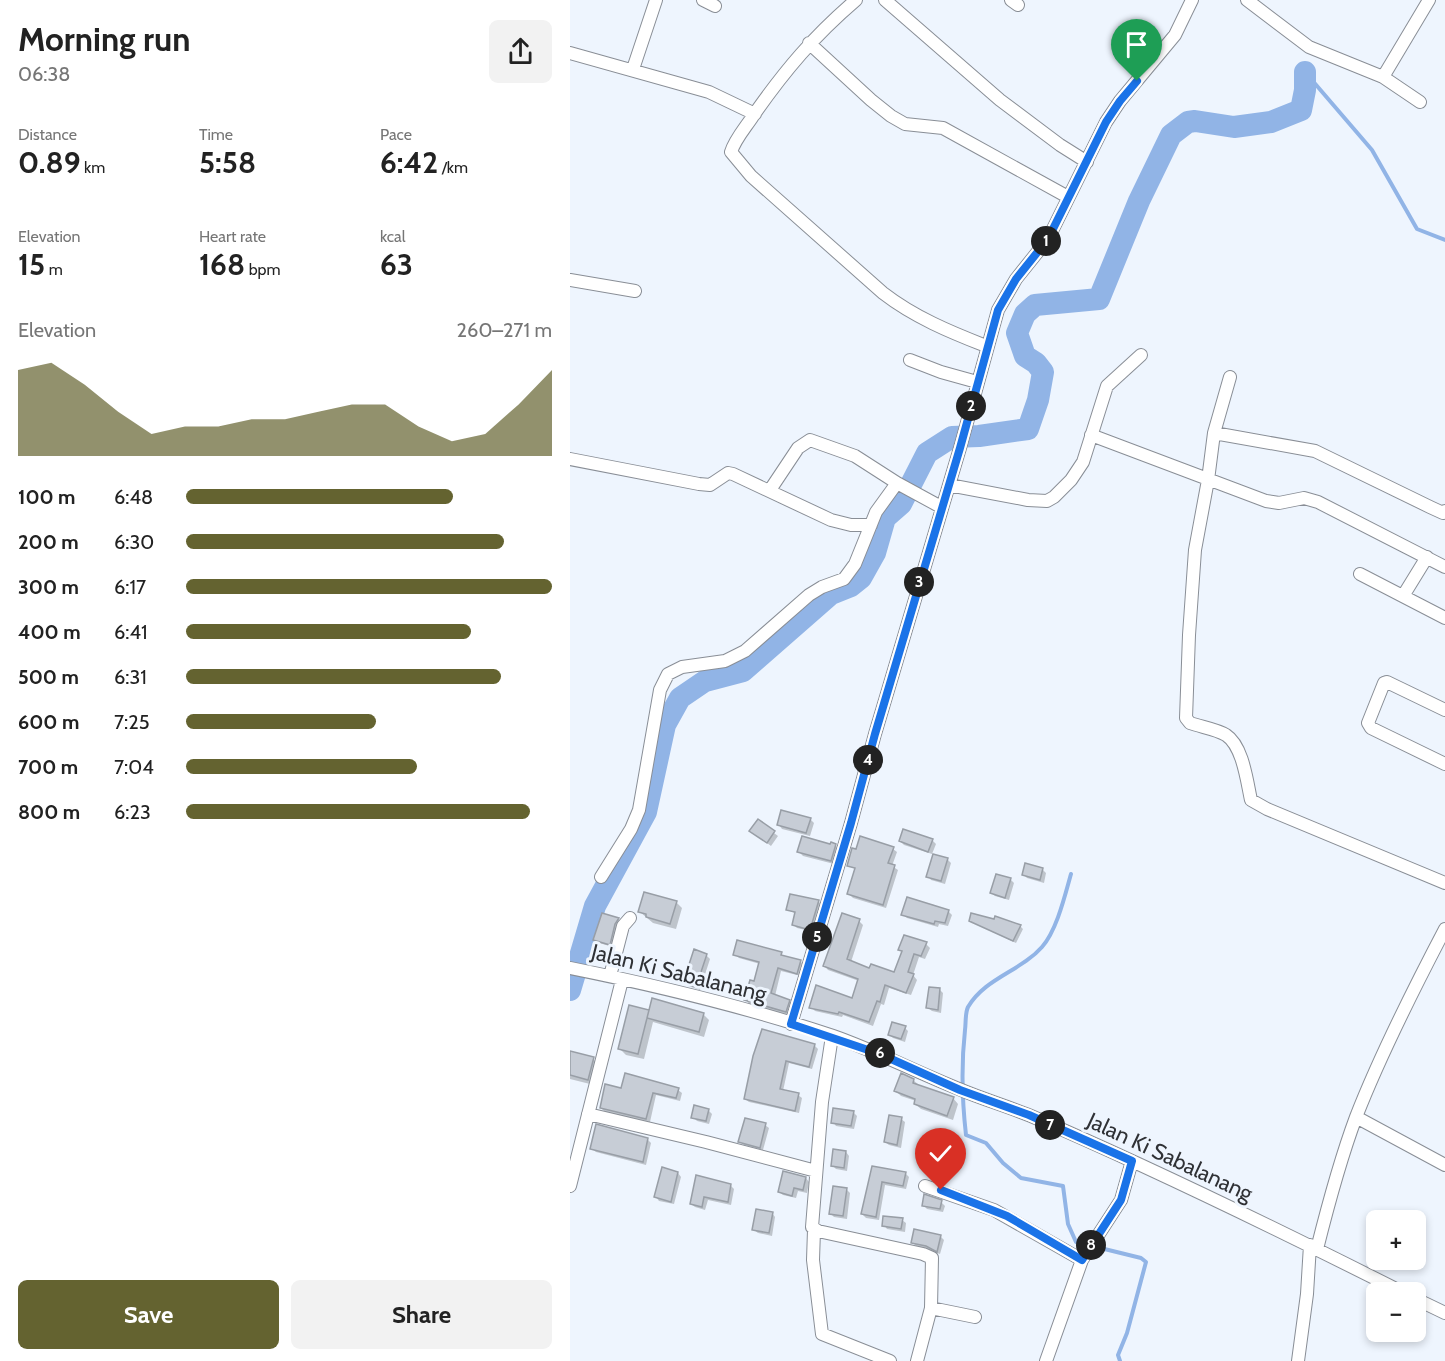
<!DOCTYPE html>
<html lang="en">
<head>
<meta charset="utf-8">
<style>
  :root { --surface:#fff; --page:#f2f2f2; --text:#222; --muted:#767676; --accent:#646330 }
  body { margin:0; font-family:Cabin,sans-serif; background:var(--page); color:var(--text); height:100vh; display:flex; flex-direction:column; font-size:22px; white-space:nowrap }
  * { box-sizing:border-box; margin:0 }
  p { font-size:20px; color:var(--muted) }
  .icon { flex:none; width:33px; height:33px; fill:none; stroke:currentColor; stroke-width:2; stroke-linecap:round; stroke-linejoin:round }
  .map { position:relative; flex:1; overflow:hidden }
  .panel { display:flex; flex-direction:column; background:var(--surface); width:570px }
  .panel>* { flex:none }
  .tools { position:absolute; left:796px; top:1210px; display:grid; gap:12px }
  .tools a { display:grid; place-items:center; width:60px; height:60px; border-radius:9px; background:var(--surface); box-shadow:0 3px 9px #0003; font-size:30px }
  .pin { position:absolute; display:grid; place-items:center; width:51px; height:51px; color:#fff; margin:-62px -26px; border-radius:50% 50% 50% 0; rotate:-45deg; box-shadow:0 0 6px #0007 }
  .pin .icon { rotate:45deg }
  .km { position:absolute; width:30px; height:30px; margin:-15px; border-radius:50%; background:#222; color:#fff; font-size:16px; line-height:30px; text-align:center }
  .round { display:grid; place-items:center; flex:none; width:63px; height:63px; border-radius:9px; background:var(--page) }
  .overview { display:flex; align-items:center; justify-content:space-between; height:102px; padding:0 18px }
  h1 { font-size:33px; font-weight:700; line-height:45px }
  .stats { display:grid; grid-template-columns:repeat(3,1fr); gap:9px; height:102px; padding:6px 18px }
  .stats div { display:grid; align-content:center }
  .stats b { font-size:30px; font-weight:700 }
  .stats small { font-size:16px; font-weight:400 }
  .stats p { font-size:16px }
  .chart { height:168px; padding:12px 18px }
  .chart p { display:flex; justify-content:space-between }
  .chart svg { width:100%; height:108px; margin-top:6px; fill:var(--accent); opacity:.7 }
  .primary-button { display:flex; gap:12px; margin-top:auto; padding:12px 18px }
  .primary-button a { flex:1; height:69px; border-radius:9px; background:var(--accent); color:#fff; font-size:24px; font-weight:700; line-height:69px; text-align:center }
  .primary-button a+a { background:var(--page); color:var(--text) }
  ul { padding:0 18px; list-style:none; font-size:20px }
  li { display:grid; grid-template-columns:96px 72px 1fr; align-items:center; height:45px }
  li i { height:15px; border-radius:8px; background:var(--accent) }
  main { display:flex; flex:1; min-height:0 }
  .map>svg:first-child { display:block }
  .shadow { fill:#0003 }
  .lines { fill:none; stroke-linecap:round; stroke-linejoin:round }
  .stream { stroke:#91b4e6; stroke-width:4 }
  .river { stroke:#91b4e6; stroke-width:22 }
  .building { fill:#c7cdd6; stroke:#989ea6; stroke-width:1.5 }
  .street-casing { stroke:#898e96; stroke-width:14 }
  .street { stroke:#fff; stroke-width:12 }
  .route-casing { stroke:#fff; stroke-width:12 }
  .route { stroke:#1a73e8; stroke-width:8 }
  .labels { text-anchor:middle; dominant-baseline:central; stroke-width:6; stroke-linejoin:round; paint-order:stroke }
  .street-label { font-size:22px; fill:#2f3135; stroke:#eef5fe }
</style>
</head>
<body>
<main>
<section class="panel">
<div class="overview"><div><h1>Morning run</h1><p>06:38</p></div><a class="round"><svg class="icon" aria-label="share" viewBox="0 0 24 24"><path d="M12 15V3M7 8l5-5 5 5M5 13v7h14v-7"/></svg></a></div>
<div class="stats">
<div><p>Distance</p><b>0.89<small> km</small></b></div>
<div><p>Time</p><b>5:58</b></div>
<div><p>Pace</p><b>6:42<small> /km</small></b></div>
</div>
<div class="stats">
<div><p>Elevation</p><b>15<small> m</small></b></div>
<div><p>Heart rate</p><b>168<small> bpm</small></b></div>
<div><p>kcal</p><b>63</b></div>
</div>
<div class="chart"><p><span>Elevation</span>260–271 m</p>
<svg viewBox="0 0 160 44" preserveAspectRatio="none"><path d="M0 44V9L10 6L20 15L30 26L40 35L50 32L60 32L70 29L80 29L90 26L100 23L110 23L120 32L130 38L140 35L150 23L160 9V44z"/></svg>
</div>
<ul>
<li><b>100 m</b>6:48<i style="width:73%"></i></li>
<li><b>200 m</b>6:30<i style="width:87%"></i></li>
<li><b>300 m</b>6:17<i style="width:100%"></i></li>
<li><b>400 m</b>6:41<i style="width:78%"></i></li>
<li><b>500 m</b>6:31<i style="width:86%"></i></li>
<li><b>600 m</b>7:25<i style="width:52%"></i></li>
<li><b>700 m</b>7:04<i style="width:63%"></i></li>
<li><b>800 m</b>6:23<i style="width:94%"></i></li>
</ul>
<div class="primary-button"><a>Save</a><a>Share</a></div>
</section>
<div class="map">
<svg width="875" height="1361" viewBox="0 0 875 1361">
  <rect width="100%" height="100%" fill="#eef5fe"/>
  <!-- shadow -->
  <path class="shadow" d="M240 819 244 823 240 836 212 829 209 825Z
    M188 821 208 836 201 846 181 831Z
    M362 840 366 844 362 854 334 845 330 841Z
    M265 845 269 849 264 864 233 856 229 852Z
    M323 849 327 852 322 866 328 870 316 908 283 898 279 894 286 870 279 865Z
    M378 860 381 863 375 884 361 880 358 876Z
    M456 865 473 870 476 873 474 883 457 878 453 874Z
    M440 879 444 883 439 900 425 896 422 893Z
    M242 901 249 902 252 905 244 932 227 928 224 925 227 914 218 910Z
    M106 902 112 908 106 929 83 923 70 912Z
    M378 911 382 915 378 926 369 924 368 927 337 918 333 914Z
    M33 915 48 919 52 923 43 947 29 943 25 940Z
    M289 921 293 925 281 962 300 970 325 973 333 953 330 949 356 944 360 948 355 959 349 957 343 975 347 980 341 995 319 988 314 1005 311 1004 303 1026 273 1015 272 1017 245 1011 241 1007 283 1000 289 981 258 970 254 965Z
    M400 921H425L450 926 453 929 446 943Z
    M165 954H211L215 957 231 962 234 965 231 976 211 971 205 996 219 1001 223 1005 219 1015 179 1004 176 1000 185 983 190 964 169 958Z
    M136 955 140 959 130 990 118 986 115 982Z
    M370 990 373 993 371 1013 362 1011 358 1008Z
    M78 1011 133 1014 139 1020 134 1037 83 1022 74 1059 56 1055 50 1049Z
    M335 1028 338 1031 335 1042 323 1038 319 1034Z
    M244 1045 248 1049 242 1069 219 1063 213 1091 228 1095 232 1098 229 1113 179 1102 175 1099 184 1056Z
    M0 1052 23 1059 29 1065 24 1085 0 1079Z
    M343 1080 349 1085 383 1098 388 1104 383 1120 351 1109 345 1104 346 1101 331 1096 326 1091Z
    M52 1090H108L112 1093 110 1101 86 1095 80 1122 35 1112 31 1108Z
    M138 1110 142 1114 139 1124 127 1121 123 1117Z
    M283 1112 287 1116 284 1129 266 1126 263 1122Z
    M331 1119 335 1122 331 1148 319 1145 315 1142Z
    M195 1125 199 1128 193 1150 174 1145 170 1142Z
    M378 1134 382 1138V1155H369L366 1151Z
    M77 1139 81 1143 76 1165 26 1152 22 1149Z
    M276 1152 279 1156 277 1171 266 1169 263 1166Z
    M303 1168 335 1173 339 1177 336 1189 315 1185 309 1220 296 1218 292 1214Z
    M108 1173 111 1177 104 1204 89 1201 86 1197Z
    M127 1177 160 1185 164 1189 161 1205 138 1200 135 1210 125 1207 121 1204Z
    M236 1178 239 1182 237 1193 228 1191 226 1198 213 1195 209 1192Z
    M276 1189 280 1193 277 1219 264 1217 261 1214Z
    M371 1202 375 1206 373 1212 357 1209 353 1205Z
    M202 1213 205 1217 202 1236 188 1233 184 1230Z
    M332 1220 336 1223 335 1232 317 1229 314 1225Z
    M370 1236 374 1240 370 1254 346 1246 342 1242Z"/>
  <g class="lines">
    <!-- stream -->
    <path class="stream" d="M735 72 802 150 847 229 875 240
      M501 874C495 895 487 930 472 947 451 971 415 978 398 1007 395 1013 396 1023 395 1030 391 1066 392 1100 396 1135L416 1143 433 1163 451 1178 493 1186 498 1224 506 1242 571 1258 576 1262 557 1333 548 1355 550 1361"/>
    <!-- river -->
    <path class="river" d="M0 990 25 906 76 812 95 725 110 698 135 681 173 671 261 594 281 586 291 578 305 553 315 518 331 504 357 453 382 437 409 436 458 429 468 400 473 372 466 363 455 356 447 333 455 314 465 305 529 299 569 201 601 135 618 122 625 121 664 127 701 122 731 110 735 90V72"/>
  </g>
  <!-- building -->
  <path class="building" d="M211 810 241 818 236 833 207 825Z
    M188 819 205 831 197 843 179 831Z
    M333 829 363 839 358 852 329 841Z
    M232 836 260 844 261 842 266 844 261 861 227 852Z
    M290 836 324 847 318 863 325 865 313 905 277 894 285 868 277 866 282 848 286 849Z
    M363 854 378 858 371 881 356 877Z
    M455 863 473 868 470 880 452 875Z
    M426 874 441 878 435 898 420 893Z
    M74 892 107 901 100 924 76 917V914L68 912Z
    M220 894 249 900 240 930 222 925 225 912 216 910Z
    M337 897 379 910 375 923 365 921 364 924 331 915Z
    M32 913 49 918 45 924 40 945 23 940Z
    M272 913 290 919 277 959 299 968 301 964 324 972 332 951 328 950 334 935 357 942 351 956 344 954 338 972 344 974 336 993 315 985 310 1002 307 1001 299 1022 269 1012 268 1014 239 1008 246 985 282 998 288 979 253 966Z
    M401 913 424 919 425 916 451 925 443 941 399 921Z
    M167 940 212 952 211 955 231 960 227 974 208 968 201 993 220 1000 216 1012 174 1000 180 980 184 981 189 962 163 955Z
    M124 949 137 954 126 987 113 983Z
    M359 987 370 988 368 1010 356 1008Z
    M82 998 134 1013 129 1032 77 1018Z
    M59 1005 79 1010 68 1054 48 1049Z
    M322 1022 336 1026 331 1039 318 1035Z
    M192 1029 245 1044 239 1067 216 1061 210 1089 229 1093 225 1111 174 1099 183 1056Z
    M0 1051 24 1057 18 1080 0 1075Z
    M55 1073 109 1088 106 1098 83 1093 76 1119 30 1108 35 1084 51 1088Z
    M331 1073 344 1079 343 1083 384 1097 377 1116 344 1104 345 1099 324 1091Z
    M124 1105 139 1109 136 1121 121 1118Z
    M263 1108 284 1111 281 1126 261 1123Z
    M319 1115 332 1117 327 1145 314 1142Z
    M175 1118 196 1123 190 1148 168 1142Z
    M26 1124 78 1138 73 1162 20 1149Z
    M364 1132H379V1152H364Z
    M263 1149 276 1151 274 1168 261 1166Z
    M302 1166 336 1172 333 1186 312 1182 306 1217 291 1214Z
    M92 1167 108 1172 101 1202 84 1197Z
    M213 1171 236 1177 233 1190 224 1188 222 1196 208 1192Z
    M126 1175 161 1184 158 1202 134 1197 132 1207 120 1204Z
    M263 1186 277 1188 273 1216 259 1214Z
    M354 1194 372 1200 370 1209 352 1206Z
    M186 1209 203 1212 199 1233 182 1230Z
    M313 1216 333 1218 331 1229 312 1226Z
    M344 1229 371 1235 367 1252 356 1246 341 1243Z"/>
  <g class="lines">
    <!-- street casing -->
    <g class="street-casing">
      <path id="street" d="M133 0 145 6
        M286 0C244 36 215 70 183 116 176 127 165 139 161 152L181 176 313 293C344 317 380 332 416 346
        M315 0 430 100 490 145 517 162
        M441 0 448 5
        M677 0 739 47 813 77 850 102
        M239 43 301 100 321 116 335 124 373 128 498 197
        M0 53 139 92 185 114
        M63 69 86 0
        M813 77 859 0
        M0 280 65 291
        M340 360 371 372 407 382
        M660 377 644 433 638 480 625 550 619 635 616 718 620 723C631 727 646 729 656 735 673 746 677 782 681 800L697 809 875 883
        M644 433 745 451 860 507 873 513 875 511
        M521 435 696 501 709 503 734 498 748 502 875 567
        M0 459 129 484 140 485 158 473 163 474 261 520 281 525H301
        M379 485 458 500 477 501 484 497 501 480 513 462 537 386 571 355
        M200 490 228 448 240 440 285 456 327 483
        M790 574 875 618
        M833 596 857 557
        M875 710 817 682 814 683 798 723 801 728 875 764
        M31 877 61 829 69 810 90 690 98 674 112 667 155 661 175 651 239 595 252 587 274 579 285 564 306 512 327 483 371 507
        M0 968C89 986 177 1007 263 1036 306 1051 346 1072 389 1089 412 1099 437 1106 461 1116 587 1170 711 1231 834 1293
        M40 976 53 926 60 918
        M221 1024 281 823 305 734 390 448 428 310 446 279 478 239 536 122 550 101 605 35 622 0
        M262 1036 252 1102 242 1227 248 1231 353 1254 362 1258 361 1308 347 1361
        M18 1114 136 1142 246 1171
        M786 1117 875 1165
        M0 1186 52 980
        M355 1186 424 1210 512 1260
        M244 1230 243 1260 252 1334 320 1361
        M747 1249C758 1205 770 1160 786 1117 811 1053 843 990 875 929
        M846 1299 875 1313
        M361 1308 405 1317
        M476 1361 512 1260 551 1200 562 1161
        M728 1361 737 1294 740 1245"/>
    </g>
    <!-- street -->
    <use href="#street" class="street"/>
  </g>
  <g class="lines">
    <!-- route casing -->
    <g class="route-casing">
      <path id="route" d="M371 1190 437 1216 512 1260 551 1200 562 1161 459 1115 390 1090 310 1054 221 1024 281 823 305 734 390 448 428 310 446 279 478 239 536 122 550 101 567 81"/>
    </g>
    <!-- route -->
    <use href="#route" class="route"/>
  </g>
  <g class="labels">
    <!-- street labels -->
    <g class="street-label">
      <text transform="translate(109 973) rotate(14)">Jalan Ki Sabalanang</text>
      <text transform="translate(600 1157) rotate(25)">Jalan Ki Sabalanang</text>
    </g>
  </g>
</svg>
<div class="tools">
<a>+</a>
<a>−</a>
</div>
<div class="pin" style="left:567px;top:81px;background:#1e9e55"><svg class="icon" aria-label="arrive" viewBox="0 0 24 24"><path d="M6 21V4h12l-3 4 3 4H6"/></svg></div>
<div class="pin" style="left:371px;top:1190px;background:#d93025"><svg class="icon" aria-label="check" viewBox="0 0 24 24"><path d="M5 12l5 5 9-10"/></svg></div>
<b class="km" style="left:476px;top:241px">1</b>
<b class="km" style="left:401px;top:406px">2</b>
<b class="km" style="left:349px;top:582px">3</b>
<b class="km" style="left:298px;top:760px">4</b>
<b class="km" style="left:247px;top:937px">5</b>
<b class="km" style="left:310px;top:1053px">6</b>
<b class="km" style="left:480px;top:1125px">7</b>
<b class="km" style="left:521px;top:1245px">8</b>
</div>
</main>
</body>
</html>
